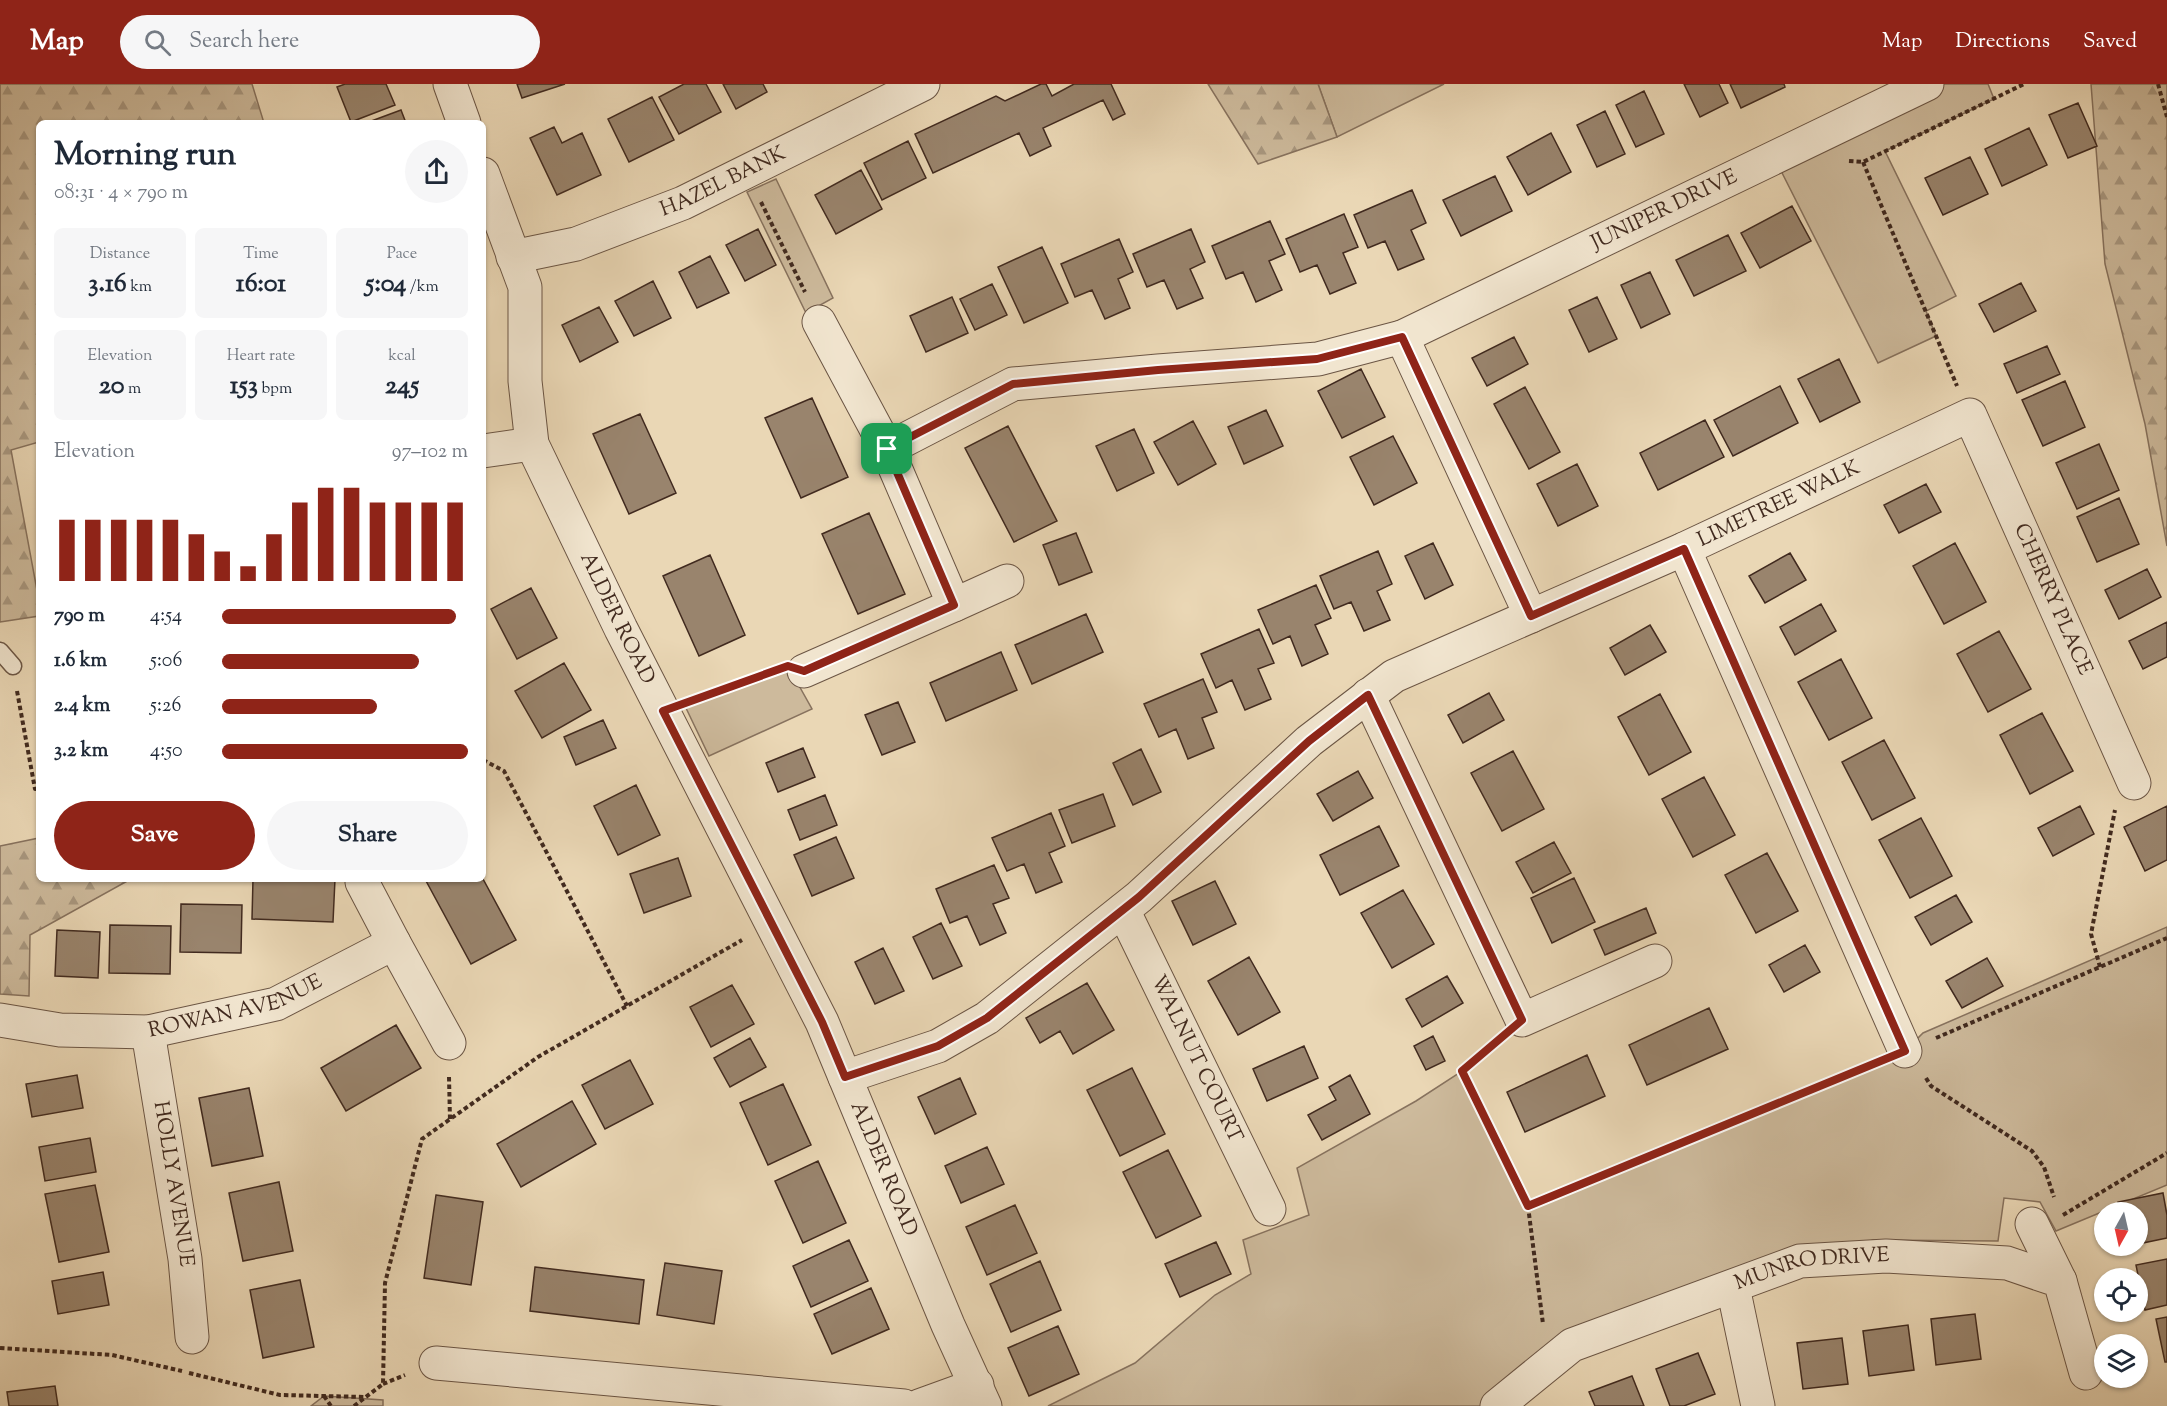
<!DOCTYPE html>
<html lang="en">
<head>
<meta charset="utf-8">
<style>
  :root { --surface:#fff; --page:#f6f6f7; --text:#1f2937; --muted:#747a83; --accent:#8f2418 }
  body { margin:0; font-family:"Sorts Mill Goudy",serif; background:var(--page); color:var(--text); height:100vh; display:flex; flex-direction:column; font-size:22px; white-space:nowrap }
  * { box-sizing:border-box; margin:0 }
  p { font-size:20px; color:var(--muted) }
  .icon { flex:none; width:33px; height:33px; fill:none; stroke:currentColor; stroke-width:2; stroke-linecap:round; stroke-linejoin:round }
  .map { position:relative; flex:1; overflow:hidden }
  .panel { position:absolute; left:36px; top:36px; width:450px; height:762px; display:flex; flex-direction:column; background:var(--surface); border-radius:9px; box-shadow:0 2px 4px #0004 }
  .panel>* { flex:none }
  .needle { width:39px; rotate:188deg }
  .controls { position:absolute; left:2094px; top:1118px; display:grid; gap:12px }
  .controls a { display:grid; place-items:center; width:54px; height:54px; border-radius:50%; background:var(--surface); box-shadow:0 2px 4px #0004; font-size:30px }
  .pin { position:absolute; display:grid; place-items:center; width:51px; height:51px; color:#fff; margin:-26px; border-radius:12px; box-shadow:0 3px 9px #0006 }
  .round { display:grid; place-items:center; flex:none; width:63px; height:63px; border-radius:32px; background:var(--page) }
  .head { display:flex; align-items:center; justify-content:space-between; height:102px; padding:0 18px }
  h1 { font-size:33px; font-weight:700; line-height:45px }
  .metrics { display:grid; grid-template-columns:repeat(3,1fr); gap:9px; height:102px; padding:6px 18px }
  .metrics div { display:grid; align-content:center; border-radius:9px; background:var(--page); text-align:center }
  .metrics b { font-size:26px; font-weight:700 }
  .metrics small { font-size:16px; font-weight:400 }
  .metrics p { font-size:16px }
  .chart { height:168px; padding:12px 18px }
  .chart p { display:flex; justify-content:space-between }
  .chart svg { width:100%; height:108px; margin-top:6px; stroke:var(--accent); stroke-width:6 }
  .action { display:flex; gap:12px; margin-top:auto; padding:12px 18px }
  .action a { flex:1; height:69px; border-radius:36px; background:var(--accent); color:#fff; font-size:24px; font-weight:700; line-height:69px; text-align:center }
  .action a+a { background:var(--page); color:var(--text) }
  ul { padding:0 18px; list-style:none; font-size:20px }
  li { display:grid; grid-template-columns:96px 72px 1fr; align-items:center; height:45px }
  li i { height:15px; border-radius:8px; background:var(--accent) }
  header { display:flex; align-items:center; gap:36px; box-sizing:border-box; height:84px; padding:0 30px; background:var(--accent); color:#fff }
  header strong { font-size:28px }
  nav { display:flex; gap:33px; margin-inline-start:auto; font-size:21px }
  .search { width:420px; height:54px; background:var(--page); display:flex; align-items:center; gap:15px; box-sizing:border-box; padding:0 21px; border-radius:33px; color:var(--muted); font-size:22px }
  .map>svg:first-child { display:block }
  .grass { fill:#cdba9c; stroke:#87725e; stroke-width:1.5 }
  .forest { fill:url(#forest-firs); stroke:#87725e; stroke-width:1.5 }
  .building { fill:#99846d; stroke:#412a1f; stroke-width:1.5 }
  .lines { fill:none; stroke-linecap:round; stroke-linejoin:round }
  .lane-casing { stroke:#6b5544; stroke-width:19 }
  .street-casing { stroke:#6b5544; stroke-width:35 }
  .path { stroke:#412a1f; stroke-width:4; stroke-dasharray:4.5 3; stroke-linecap:butt }
  .lane { stroke:#f1e5cf; stroke-width:16 }
  .street { stroke:#f1e5cf; stroke-width:33 }
  .route-casing { stroke:#fff; stroke-width:12 }
  .route { stroke:#8f2418; stroke-width:8 }
  .labels { text-anchor:middle; dominant-baseline:central; stroke-width:4.5; stroke-linejoin:round; paint-order:stroke }
  .street-label { font-size:21px; fill:#412a1f; stroke:#f1e5cf }
</style>
</head>
<body>
<header>
<strong>Map</strong>
<div class="search"><svg class="icon" aria-label="search" viewBox="0 0 24 24"><circle cx="10" cy="10" r="6"/><path d="M15 15l6 6"/></svg>Search here</div>
<nav><a>Map</a><a>Directions</a><a>Saved</a></nav>
</header>
<div class="map">
<svg width="2167" height="1322" viewBox="0 0 2167 1322">
  <defs>
    <pattern id="forest-firs" width="22" height="20" patternUnits="userSpaceOnUse" patternTransform="scale(1.5)"><rect width="22" height="20" fill="#cdba9c"/><path d="M5 1l3.5 6h-7zM16 11l3.5 6h-7z" fill="#a8977f"/></pattern>
  </defs>
  <rect width="100%" height="100%" fill="#ead7b5"/>
  <filter id="stains"><feTurbulence type="fractalNoise" baseFrequency=".00333" numOctaves="4"/><feColorMatrix values="0 0 0 0 .2 0 0 0 0 .09 0 0 0 0 .02 0 0 0 .5 -.17"/></filter>
  <radialGradient id="worn" r=".72"><stop offset=".6" stop-color="#630" stop-opacity="0"/><stop offset="1" stop-color="#630" stop-opacity=".3"/></radialGradient>
  <!-- grass -->
  <path class="grass" d="M1318 0H1444L1337 53Z
    M1927 0H1988L1994 15 1885 67 1956 212 1926 227 1936 252 1878 279 1774 73Z
    M776 95 833 214 806 229 747 108Z
    M788 582 812 625 709 672 685 622Z
    M2167 843V1101L2056 1147 2040 1118 2004 1114 1998 1157 1873 1156 1800 1177 1572 1261 1497 1322H1048L1135 1279 1215 1211 1251 1190 1243 1156 1309 1131 1297 1084 1416 1017 1462 987 1528 1122 1905 967 1923 949Z
    M324 1312 383 1316V1322H311Z"/>
  <!-- forest -->
  <path class="forest" d="M0 0H252L264 39H39V358L11 366 39 517V532L0 538Z
    M1208 0H1318L1337 53 1258 80Z
    M2091 0H2167V462L2145 340 2105 180Z
    M39 754V795H131L30 851 29 912 0 910V762Z"/>
  <!-- building -->
  <path class="building" d="M345 0H386L395 21 351 38 337 3Z
    M517 0H565L522 14Z
    M684 0H706L721 28 679 50 659 13Z
    M723 0H763L767 8 736 25Z
    M1041 0H1046L1052 12 1074 0H1111L1125 30 1113 36 1103 16 1043 44 1051 62 1030 72 1019 49 933 89 915 50 996 12 1005 17Z
    M1684 0H1719L1728 19 1700 33Z
    M1730 0H1784L1785 3 1741 24Z
    M1644 7 1664 50 1636 63 1616 21Z
    M652 13 674 56 629 78 608 35Z
    M2078 19 2097 62 2068 74 2049 31Z
    M401 26 406 39H366Z
    M1605 27 1625 70 1597 83 1577 41Z
    M554 43 562 59 582 49 601 91 557 111 530 54Z
    M2029 44 2047 81 2002 102 1985 65Z
    M1551 49 1571 88 1528 111 1507 73Z
    M908 57 926 94 882 116 864 79Z
    M1970 73 1988 110 1943 131 1925 94Z
    M861 86 882 125 836 150 815 111Z
    M1495 92 1512 127 1461 152 1443 116Z
    M1412 106 1426 139 1411 146 1424 175 1398 186 1385 157 1368 164 1354 131Z
    M1792 122 1811 157 1760 184 1741 149Z
    M1344 130 1358 163 1343 169 1356 199 1330 210 1317 181 1300 188 1286 155Z
    M1270 137 1285 170 1269 177 1282 206 1256 218 1243 188 1226 195 1212 162Z
    M758 145 776 181 745 197 726 161Z
    M1191 145 1205 178 1190 185 1203 214 1177 225 1164 196 1147 203 1133 170Z
    M1728 151 1746 187 1694 212 1676 176Z
    M1119 155 1133 188 1118 195 1130 224 1105 235 1092 206 1075 213 1061 180Z
    M1042 163 1068 219 1024 239 998 183Z
    M710 172 729 209 697 224 679 188Z
    M1650 188 1670 230 1641 244 1621 201Z
    M653 197 671 234 634 252 615 217Z
    M2021 199 2036 227 1994 248 1979 220Z
    M992 200 1007 231 975 246 960 215Z
    M952 213 968 249 926 268 910 232Z
    M1597 213 1617 255 1589 268 1569 226Z
    M599 223 618 258 580 278 562 241Z
    M1514 253 1528 280 1487 302 1472 274Z
    M2047 262 2060 290 2017 309 2004 280Z
    M1839 275 1860 318 1820 338 1798 295Z
    M1361 285 1385 333 1342 354 1318 307Z
    M2065 297 2085 343 2043 362 2022 316Z
    M1780 302 1798 339 1733 372 1714 336Z
    M1525 303 1560 368 1529 385 1494 320Z
    M812 314 848 393 801 414 765 334Z
    M1266 326 1283 362 1244 380 1228 343Z
    M640 330 676 409 629 430 593 350Z
    M1705 336 1724 373 1658 406 1640 369Z
    M1193 337 1216 380 1178 401 1154 358Z
    M1008 342 1057 437 1014 458 965 364Z
    M1134 345 1154 389 1117 407 1096 362Z
    M1393 352 1417 399 1374 421 1350 373Z
    M2099 360 2119 406 2077 425 2056 379Z
    M1577 380 1598 422 1558 442 1537 400Z
    M1926 400 1941 428 1899 449 1884 421Z
    M2119 414 2139 460 2097 478 2077 433Z
    M869 429 905 510 858 530 822 450Z
    M1076 449 1092 488 1059 501 1043 461Z
    M1433 459 1453 501 1425 515 1405 472Z
    M1955 459 1986 518 1944 540 1913 482Z
    M1378 467 1392 500 1377 507 1390 536 1364 547 1351 518 1334 525 1320 492Z
    M1790 469 1806 496 1765 519 1749 492Z
    M710 471 745 551 699 572 663 492Z
    M2147 485 2161 513 2119 535 2105 506Z
    M1316 501 1331 534 1315 541 1328 570 1302 582 1290 552 1273 560 1258 526Z
    M531 504 557 554 517 575 491 525Z
    M1821 520 1836 547 1795 571 1780 543Z
    M1086 530 1103 568 1032 600 1015 561Z
    M2167 538V573L2143 585 2129 557Z
    M1650 541 1666 568 1625 591 1610 564Z
    M1259 545 1274 579 1258 585 1271 615 1245 626 1232 596 1216 604 1201 570Z
    M1999 547 2031 605 1988 628 1957 570Z
    M1001 568 1017 606 946 637 930 599Z
    M1841 575 1872 634 1829 656 1798 598Z
    M564 579 591 626 542 654 515 607Z
    M1203 595 1217 628 1202 634 1214 664 1188 675 1176 645 1159 653 1144 620Z
    M1489 609 1504 636 1463 659 1448 631Z
    M1660 610 1691 668 1649 691 1618 633Z
    M898 618 915 658 882 671 865 631Z
    M2042 629 2073 687 2030 710 2000 651Z
    M603 636 616 664 576 681 564 653Z
    M1884 656 1915 714 1872 736 1842 678Z
    M803 664 815 693 778 708 766 679Z
    M1141 665 1161 708 1133 721 1113 679Z
    M1513 667 1544 725 1502 747 1471 689Z
    M1358 687 1373 714 1333 737 1317 710Z
    M1704 693 1735 751 1693 773 1662 715Z
    M636 701 660 751 618 771 594 722Z
    M1103 710 1115 742 1072 759 1059 726Z
    M825 711 837 741 800 756 788 726Z
    M2080 722 2094 750 2053 772 2038 744Z
    M2167 722V776L2145 787 2124 743Z
    M1051 729 1065 762 1049 769 1062 798 1036 809 1024 780 1007 787 992 754Z
    M1921 734 1952 792 1910 814 1879 756Z
    M1379 742 1399 782 1340 811 1320 771Z
    M836 753 854 794 812 812 794 771Z
    M1554 758 1571 789 1533 809 1516 778Z
    M1767 769 1798 827 1756 849 1725 791Z
    M678 774 691 812 644 829 630 790Z
    M994 781 1009 814 993 820 1006 849 980 861 967 832 950 839 936 805Z
    M1574 794 1595 838 1552 859 1531 814Z
    M253 795H335L333 838 252 835Z
    M425 795H483L516 856 471 880Z
    M1215 797 1236 840 1193 861 1172 817Z
    M1403 806 1434 860 1392 884 1361 829Z
    M1956 811 1972 838 1931 861 1915 833Z
    M181 820 242 821 241 869 180 868Z
    M1646 824 1656 849 1605 871 1594 846Z
    M941 839 962 882 933 895 913 853Z
    M110 841 171 842 170 890 109 889Z
    M57 846 100 848 98 894 55 892Z
    M1805 861 1820 888 1784 908 1769 881Z
    M883 864 904 907 875 920 855 878Z
    M1249 873 1280 928 1238 951 1208 897Z
    M1987 874 2003 902 1962 924 1946 897Z
    M1447 892 1463 919 1422 943 1406 915Z
    M1087 899 1114 946 1073 970 1060 947 1040 959 1026 934Z
    M732 901 754 940 711 963 690 923Z
    M1709 924 1728 965 1647 1001 1629 961Z
    M396 941 421 984 346 1027 321 984Z
    M1433 952 1445 977 1426 986 1414 962Z
    M750 954 766 983 730 1003 714 974Z
    M1304 962 1318 994 1267 1017 1253 985Z
    M1587 971 1605 1012 1525 1048 1507 1008Z
    M630 976 653 1020 605 1045 582 1001Z
    M1132 984 1165 1050 1120 1072 1087 1006Z
    M77 991 83 1024 32 1033 26 1000Z
    M1350 991 1370 1030 1322 1056 1308 1031 1336 1016 1329 1003Z
    M960 994 976 1030 935 1050 918 1013Z
    M783 1000 811 1061 768 1081 740 1019Z
    M249 1004 263 1072 212 1082 199 1014Z
    M572 1017 596 1060 521 1103 497 1060Z
    M90 1054 96 1088 45 1097 39 1063Z
    M987 1063 1004 1100 961 1119 945 1082Z
    M1168 1066 1201 1132 1156 1154 1123 1088Z
    M818 1077 846 1139 803 1159 775 1097Z
    M279 1098 293 1167 243 1177 229 1109Z
    M95 1101 109 1168 59 1178 45 1110Z
    M2163 1109 2167 1131V1154L2138 1160V1128H2120L2118 1118Z
    M436 1111 483 1118 471 1201 424 1194Z
    M1015 1121 1037 1169 987 1191 966 1143Z
    M849 1156 868 1197 811 1223 793 1182Z
    M1216 1158 1231 1190 1180 1213 1165 1180Z
    M2167 1175V1221L2145 1226 2136 1181Z
    M1040 1177 1061 1226 1011 1248 990 1200Z
    M665 1179 722 1187 714 1240 657 1231Z
    M535 1183 644 1196 639 1240 530 1227Z
    M103 1188 109 1221 58 1230 52 1197Z
    M300 1196 314 1263 263 1274 250 1206Z
    M871 1204 889 1245 832 1270 814 1230Z
    M1975 1230 1981 1275 1936 1281 1931 1235Z
    M2167 1233V1278H2165L2156 1235Z
    M1908 1241 1914 1286 1869 1292 1863 1247Z
    M1058 1242 1079 1290 1029 1312 1008 1264Z
    M1842 1254 1848 1300 1803 1305 1797 1259Z
    M1698 1269 1715 1310 1684 1322H1670L1656 1285Z
    M1632 1292 1644 1322H1595L1589 1308Z
    M55 1302 58 1322H9L7 1308Z"/>
  <g class="lines">
    <!-- lane casing -->
    <g class="lane-casing">
      <path id="lane" d="M0 567 13 582"/>
    </g>
    <!-- street casing -->
    <g class="street-casing">
      <g id="street">
        <path d="M450 0 464 39"/>
        <path id="s1" d="M483 90 525 203V297L532 360 621 545 822 938 948 1241 985 1322"/>
        <path id="s2" d="M513 173 576 160 683 119 923 0"/>
        <path d="M1402 253 1531 532"/>
        <path id="s3" d="M887 365 1013 300 1158 287 1318 275 1402 253 1927 0"/>
        <path d="M483 367 532 360"/>
        <path d="M1684 465 1905 967"/>
        <path d="M954 521 1007 497"/>
        <path d="M804 587 954 521 887 365 819 238"/>
        <path d="M1368 611 1522 936 1655 877"/>
        <path id="s4" d="M1123 826 1269 1125"/>
        <path d="M394 859 449 959"/>
        <path id="s5" d="M0 936 60 946 148 948 276 920 394 859 362 798"/>
        <path id="s6" d="M148 948 185 1175 192 1253"/>
        <path id="s7" d="M845 993 938 962 987 934 1139 813 1309 657 1394 592 1684 465 1970 331 2134 699"/>
        <path d="M2032 1140 2060 1197"/>
        <path d="M1733 1203 1758 1322"/>
        <path d="M436 1279 904 1322"/>
        <path d="M919 1322 977 1301"/>
        <path id="s8" d="M1497 1322 1572 1261 1800 1177 1886 1172 2007 1179 2060 1197 2086 1289"/>
      </g>
    </g>
    <!-- path -->
    <path class="path" d="M2158 0 2167 33
      M1849 77 1863 78 2024 0
      M1863 78 1957 302
      M761 118 805 208
      M17 607 35 705H39
      M695 616 770 589
      M483 676 504 687 627 922
      M2100 883 2091 850 2115 726
      M1936 954 2167 854
      M1496 958 1462 987 1528 1122 1543 1240
      M449 993 450 1036
      M1926 994 1931 1002 2032 1067 2044 1083 2054 1113
      M1528 1122 1874 980
      M2063 1131 2167 1069
      M0 1264 112 1271 182 1287
      M189 1289 280 1311 365 1313
      M383 1300 405 1291
      M324 1312 331 1322
      M354 1322 383 1300 385 1199 422 1055 538 973 742 856"/>
    <!-- lane -->
    <use href="#lane" class="lane"/>
    <!-- street -->
    <use href="#street" class="street"/>
  </g>
  <g class="lines">
    <!-- route casing -->
    <g class="route-casing">
      <path id="route" d="M1402 253 1531 532 1684 465 1905 967 1528 1122 1462 987 1522 936 1368 611 1309 657 1139 813 987 934 938 962 845 993 822 938 663 627 788 582 804 587 954 521 887 365 1013 300 1158 286 1317 275Z"/>
    </g>
    <!-- route -->
    <use href="#route" class="route"/>
  </g>
  <g class="labels">
    <!-- street labels -->
    <g class="street-label">
      <text stroke="none"><textPath href="#s2" startOffset="224">HAZEL BANK</textPath></text>
      <text stroke="none"><textPath href="#s3" startOffset="826">JUNIPER DRIVE</textPath></text>
      <text stroke="none"><textPath href="#s7" startOffset="1108">LIMETREE WALK</textPath></text>
      <text stroke="none"><textPath href="#s7" startOffset="1521">CHERRY PLACE</textPath></text>
      <text stroke="none"><textPath href="#s1" startOffset="472">ALDER ROAD</textPath></text>
      <text stroke="none"><textPath href="#s5" startOffset="240">ROWAN AVENUE</textPath></text>
      <text stroke="none"><textPath href="#s4" startOffset="166">WALNUT COURT</textPath></text>
      <text stroke="none"><textPath href="#s1" startOffset="1084">ALDER ROAD</textPath></text>
      <text stroke="none"><textPath href="#s6" startOffset="154">HOLLY AVENUE</textPath></text>
      <text stroke="none"><textPath href="#s8" startOffset="350">MUNRO DRIVE</textPath></text>
    </g>
  </g>
  <rect width="100%" height="100%" filter="url(#stains)"/>
  <rect width="100%" height="100%" fill="url(#worn)"/>
</svg>
<div class="controls">
<a><svg class="needle" viewBox="-14 -14 28 28"><path d="M0-13l5 13h-10z" fill="#e53935"/><path d="M0 13l5-13h-10z" fill="#747a83"/></svg></a>
<a><svg class="icon" aria-label="locate" viewBox="0 0 24 24"><circle cx="12" cy="12" r="6"/><path d="M12 2v4M12 18v4M2 12h4M18 12h4"/></svg></a>
<a><svg class="icon" aria-label="layers" viewBox="0 0 24 24"><path d="M12 4l9 5-9 5-9-5zM3 14l9 5 9-5"/></svg></a>
</div>
<div class="pin" style="left:887px;top:365px;background:#1e9e55"><svg class="icon" aria-label="arrive" viewBox="0 0 24 24"><path d="M6 21V4h12l-3 4 3 4H6"/></svg></div>
<section class="panel">
<div class="head"><div><h1>Morning run</h1><p>08:31 · 4 × 790 m</p></div><a class="round"><svg class="icon" aria-label="share" viewBox="0 0 24 24"><path d="M12 15V3M7 8l5-5 5 5M5 13v7h14v-7"/></svg></a></div>
<div class="metrics">
<div><p>Distance</p><b>3.16<small> km</small></b></div>
<div><p>Time</p><b>16:01</b></div>
<div><p>Pace</p><b>5:04<small> /km</small></b></div>
</div>
<div class="metrics">
<div><p>Elevation</p><b>20<small> m</small></b></div>
<div><p>Heart rate</p><b>153<small> bpm</small></b></div>
<div><p>kcal</p><b>245</b></div>
</div>
<div class="chart"><p><span>Elevation</span>97–102 m</p>
<svg viewBox="0 0 160 44" preserveAspectRatio="none"><path d="M5 44V19M15 44V19M25 44V19M35 44V19M45 44V19M55 44V25M65 44V32M75 44V38M85 44V25M95 44V12M105 44V6M115 44V6M125 44V12M135 44V12M145 44V12M155 44V12"/></svg>
</div>
<ul>
<li><b>790 m</b>4:54<i style="width:95%"></i></li>
<li><b>1.6 km</b>5:06<i style="width:80%"></i></li>
<li><b>2.4 km</b>5:26<i style="width:63%"></i></li>
<li><b>3.2 km</b>4:50<i style="width:100%"></i></li>
</ul>
<div class="action"><a>Save</a><a>Share</a></div>
</section>
</div>
</body>
</html>
